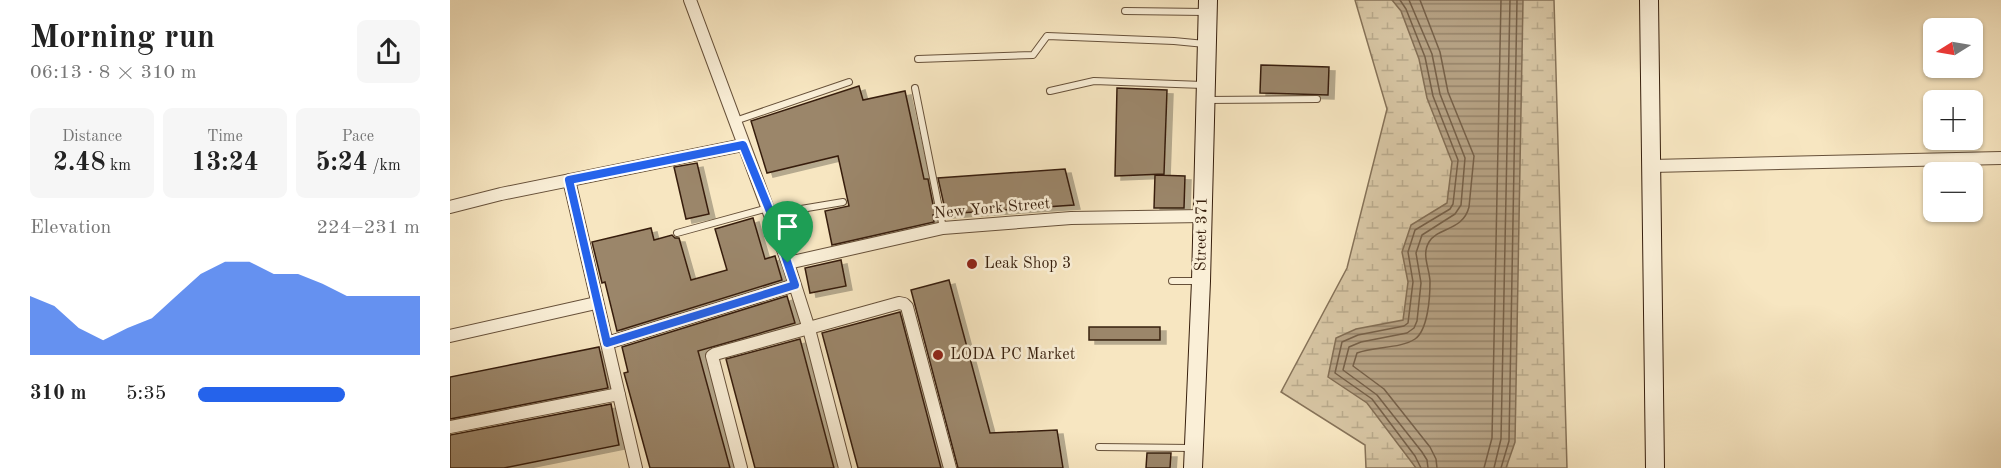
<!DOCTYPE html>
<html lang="en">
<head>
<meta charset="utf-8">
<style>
  :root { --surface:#fff; --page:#f6f6f6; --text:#222; --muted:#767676; --accent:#2563eb }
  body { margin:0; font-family:"Old Standard TT",serif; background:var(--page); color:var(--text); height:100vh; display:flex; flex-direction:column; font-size:22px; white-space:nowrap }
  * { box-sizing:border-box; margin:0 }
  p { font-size:20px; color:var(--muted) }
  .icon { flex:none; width:33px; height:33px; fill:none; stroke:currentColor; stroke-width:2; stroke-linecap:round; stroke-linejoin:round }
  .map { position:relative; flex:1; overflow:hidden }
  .sheet { display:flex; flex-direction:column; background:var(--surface); width:450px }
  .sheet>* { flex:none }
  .needle { width:39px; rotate:259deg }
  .tools { position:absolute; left:1473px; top:18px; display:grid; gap:12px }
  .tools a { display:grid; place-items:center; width:60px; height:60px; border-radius:9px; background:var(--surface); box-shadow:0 2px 4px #0004; font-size:30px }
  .pin { position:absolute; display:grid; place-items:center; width:51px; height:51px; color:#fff; margin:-62px -26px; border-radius:50% 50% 50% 0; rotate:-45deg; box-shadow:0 0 6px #0007 }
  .pin .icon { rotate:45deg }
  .round { display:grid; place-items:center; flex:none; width:63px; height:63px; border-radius:9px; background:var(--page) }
  .headline { display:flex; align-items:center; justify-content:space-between; height:102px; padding:0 30px }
  h1 { font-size:33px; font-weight:700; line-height:45px }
  .figures { display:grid; grid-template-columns:repeat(3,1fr); gap:9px; height:102px; padding:6px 30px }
  .figures div { display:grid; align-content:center; border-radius:9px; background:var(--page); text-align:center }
  .figures b { font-size:26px; font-weight:700 }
  .figures small { font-size:16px; font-weight:400 }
  .figures p { font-size:16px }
  .chart { height:168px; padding:12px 30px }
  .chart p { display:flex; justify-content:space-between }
  .chart svg { width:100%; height:108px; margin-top:6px; fill:var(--accent); opacity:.7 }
  ul { padding:0 30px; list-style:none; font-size:20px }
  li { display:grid; grid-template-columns:96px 72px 1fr; align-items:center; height:45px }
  li i { height:15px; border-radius:8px; background:var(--accent) }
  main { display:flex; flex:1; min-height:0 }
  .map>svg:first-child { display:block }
  .wetland { fill:url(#wetland-marsh); stroke:#867258; stroke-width:1.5 }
  .water { fill:url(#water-rules); stroke:#836e54; stroke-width:1.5 }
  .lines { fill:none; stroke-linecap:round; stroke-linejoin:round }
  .shore { stroke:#766048; stroke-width:1.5 }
  .building { fill:#9b866b; stroke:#371f0d; stroke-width:1.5; filter:url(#shadow) }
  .lane-casing { stroke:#67513a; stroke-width:8 }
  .street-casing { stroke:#67513a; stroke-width:14 }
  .secondary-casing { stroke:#371f0d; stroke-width:20 }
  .lane { stroke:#faefd7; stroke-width:6 }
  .street { stroke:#faefd7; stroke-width:12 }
  .secondary { stroke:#faefd7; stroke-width:18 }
  .route-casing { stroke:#fff; stroke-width:12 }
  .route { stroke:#2563eb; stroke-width:8 }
  .poi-dot { fill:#8f2418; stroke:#faefd7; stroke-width:2 }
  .labels { text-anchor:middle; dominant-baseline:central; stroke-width:5; stroke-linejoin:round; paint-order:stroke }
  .street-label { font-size:16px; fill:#371f0d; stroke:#faefd7 }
  .poi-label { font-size:16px; fill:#371f0d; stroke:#faefd7; text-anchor:start }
</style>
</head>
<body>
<main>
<section class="sheet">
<div class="headline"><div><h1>Morning run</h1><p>06:13 · 8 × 310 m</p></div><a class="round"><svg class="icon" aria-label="share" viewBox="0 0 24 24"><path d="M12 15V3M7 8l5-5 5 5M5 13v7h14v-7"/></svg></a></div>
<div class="figures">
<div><p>Distance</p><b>2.48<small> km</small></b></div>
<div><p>Time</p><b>13:24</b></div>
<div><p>Pace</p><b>5:24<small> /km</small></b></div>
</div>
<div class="chart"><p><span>Elevation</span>224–231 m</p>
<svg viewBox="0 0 160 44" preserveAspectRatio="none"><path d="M0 44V20L10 24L20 33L30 38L40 33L50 29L60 20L70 11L80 6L90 6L100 11L110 11L120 15L130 20L140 20L150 20L160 20V44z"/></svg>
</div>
<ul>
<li><b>310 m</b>5:35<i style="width:66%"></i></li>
</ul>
</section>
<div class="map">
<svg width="1551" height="468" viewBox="0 0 1551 468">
  <defs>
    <pattern id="wetland-marsh" width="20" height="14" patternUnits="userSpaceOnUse" patternTransform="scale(1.5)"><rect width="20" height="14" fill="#d6c4a2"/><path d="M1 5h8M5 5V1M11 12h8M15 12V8" fill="none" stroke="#b8a88a"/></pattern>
    <pattern id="water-rules" width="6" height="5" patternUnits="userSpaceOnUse" patternTransform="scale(1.5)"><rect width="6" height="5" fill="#b6a284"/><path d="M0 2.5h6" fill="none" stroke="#95836a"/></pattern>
    <filter id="shadow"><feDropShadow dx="6" dy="4" stdDeviation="0" flood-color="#0004"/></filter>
  </defs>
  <rect width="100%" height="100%" fill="#f7e6c1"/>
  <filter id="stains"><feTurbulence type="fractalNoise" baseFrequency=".00333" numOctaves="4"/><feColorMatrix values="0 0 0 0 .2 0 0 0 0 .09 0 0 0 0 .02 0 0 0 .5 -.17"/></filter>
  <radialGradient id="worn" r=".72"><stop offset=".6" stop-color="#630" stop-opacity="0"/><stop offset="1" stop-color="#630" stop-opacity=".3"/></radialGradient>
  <!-- wetland -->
  <path class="wetland" d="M905 0H1104L1117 468H916L915 445 831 392 897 268 937 109Z"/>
  <!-- water -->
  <path class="water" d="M942 0H1073L1065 442 1056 468H966L917 403 878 377 886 338 906 329 953 320 958 282 952 252 961 225 997 203 1002 162 977 98 969 59 951 11Z"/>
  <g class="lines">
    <!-- shore -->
    <path class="shore" d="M950 0 956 9 975 57 983 96 1008 160 1003 204 1000 209 965 230 958 252 963 282 958 323 954 326 908 335 892 342 885 373 922 399 965 456 971 468
      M959 0 982 54 990 94 1015 158 1011 205 1005 214 972 235 966 253 971 283 967 321 964 328 957 333 911 342 899 347 893 370 927 395 972 452 977 460 978 468
      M970 0 990 52 998 92 1024 156 1019 207C1013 231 988 227 979 242 971 255 980 269 980 282 980 297 978 330 965 339 950 349 924 346 907 353L903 366 934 389 980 447 986 459 987 468
      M1034 468 1042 438 1051 0
      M1044 468 1051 439 1060 0
      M1051 468 1059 441 1067 0"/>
  </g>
  <!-- building -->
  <path class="building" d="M811 65 879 67 878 95 810 93Z
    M409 86 413 100 455 91 474 179H478L485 215H483L484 222 382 245 375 211 399 206 388 156 317 173 301 121Z
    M667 88 717 90 714 174 665 176Z
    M247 163 259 214 236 219 224 167Z
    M615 169 624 205 496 214 488 178Z
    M705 175 735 176 734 208H704Z
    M303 218 315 259 325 256 332 280 167 331 155 282 152 283 142 242 201 228 204 240 222 235 225 238H229L241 280 277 270 265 229Z
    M391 260 396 286 360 293 355 268Z
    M499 280 540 433 607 430 613 468H508L461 290Z
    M337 296 345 323 248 351 280 468H200L174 373 178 372 172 347Z
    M450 312 491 468H408L372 333Z
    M639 327H710V340H639Z
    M350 339 384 468H305L276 359Z
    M149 347 158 388 0 419V377Z
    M161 404 169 445 54 468H0V435Z
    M697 453H721L720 468H696Z"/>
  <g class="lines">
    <!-- lane casing -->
    <g class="lane-casing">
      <path id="lane" d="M675 11 755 12
        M468 59 583 55 597 36 724 41 755 44
        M465 88 493 228
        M600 91 644 81 753 85
        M756 100 867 99
        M285 121 399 82
        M321 214 393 202
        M227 233 318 208
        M722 281H748
        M649 447 741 448"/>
    </g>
    <!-- street casing -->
    <g class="street-casing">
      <path id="street" d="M240 0 338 263 359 329 395 468
        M1202 166 1551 158
        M119 180 186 468
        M0 207 51 194 293 145
        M338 263 493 228 621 218 753 216
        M0 336 146 303
        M157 343 345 285
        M0 427 169 394
        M291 468 262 356 265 354 449 303 454 304 457 307 500 468"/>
    </g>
    <!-- secondary casing -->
    <g class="secondary-casing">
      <path id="secondary" d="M1199 0 1205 468
        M743 468 751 281 758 0"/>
    </g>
    <!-- lane -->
    <use href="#lane" class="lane"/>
    <!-- street -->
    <use href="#street" class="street"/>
    <!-- secondary -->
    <use href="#secondary" class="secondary"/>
  </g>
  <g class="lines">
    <!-- route casing -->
    <g class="route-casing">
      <path id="route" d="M293 145 321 214 345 285 157 343 119 180Z"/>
    </g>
    <!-- route -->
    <use href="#route" class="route"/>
  </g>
  <!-- markers -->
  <g class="poi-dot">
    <circle cx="522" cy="264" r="6"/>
    <circle cx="488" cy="355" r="6"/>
  </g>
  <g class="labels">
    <!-- street labels -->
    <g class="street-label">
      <text transform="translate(542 209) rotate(-5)">New York Street</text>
      <text transform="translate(752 234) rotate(-89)">Street 371</text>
    </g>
    <!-- poi labels -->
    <g class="poi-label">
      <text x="534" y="264">Leak Shop 3</text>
      <text x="500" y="355">LODA PC Market</text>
    </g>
  </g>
  <rect width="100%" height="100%" filter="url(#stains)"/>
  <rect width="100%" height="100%" fill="url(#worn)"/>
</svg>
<div class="tools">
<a><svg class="needle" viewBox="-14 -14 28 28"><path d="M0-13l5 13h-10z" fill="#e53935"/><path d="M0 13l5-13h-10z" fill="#767676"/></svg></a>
<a>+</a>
<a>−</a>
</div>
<div class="pin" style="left:338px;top:263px;background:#1e9e55"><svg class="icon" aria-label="arrive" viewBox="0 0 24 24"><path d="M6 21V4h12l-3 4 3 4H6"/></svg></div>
</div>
</main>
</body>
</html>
